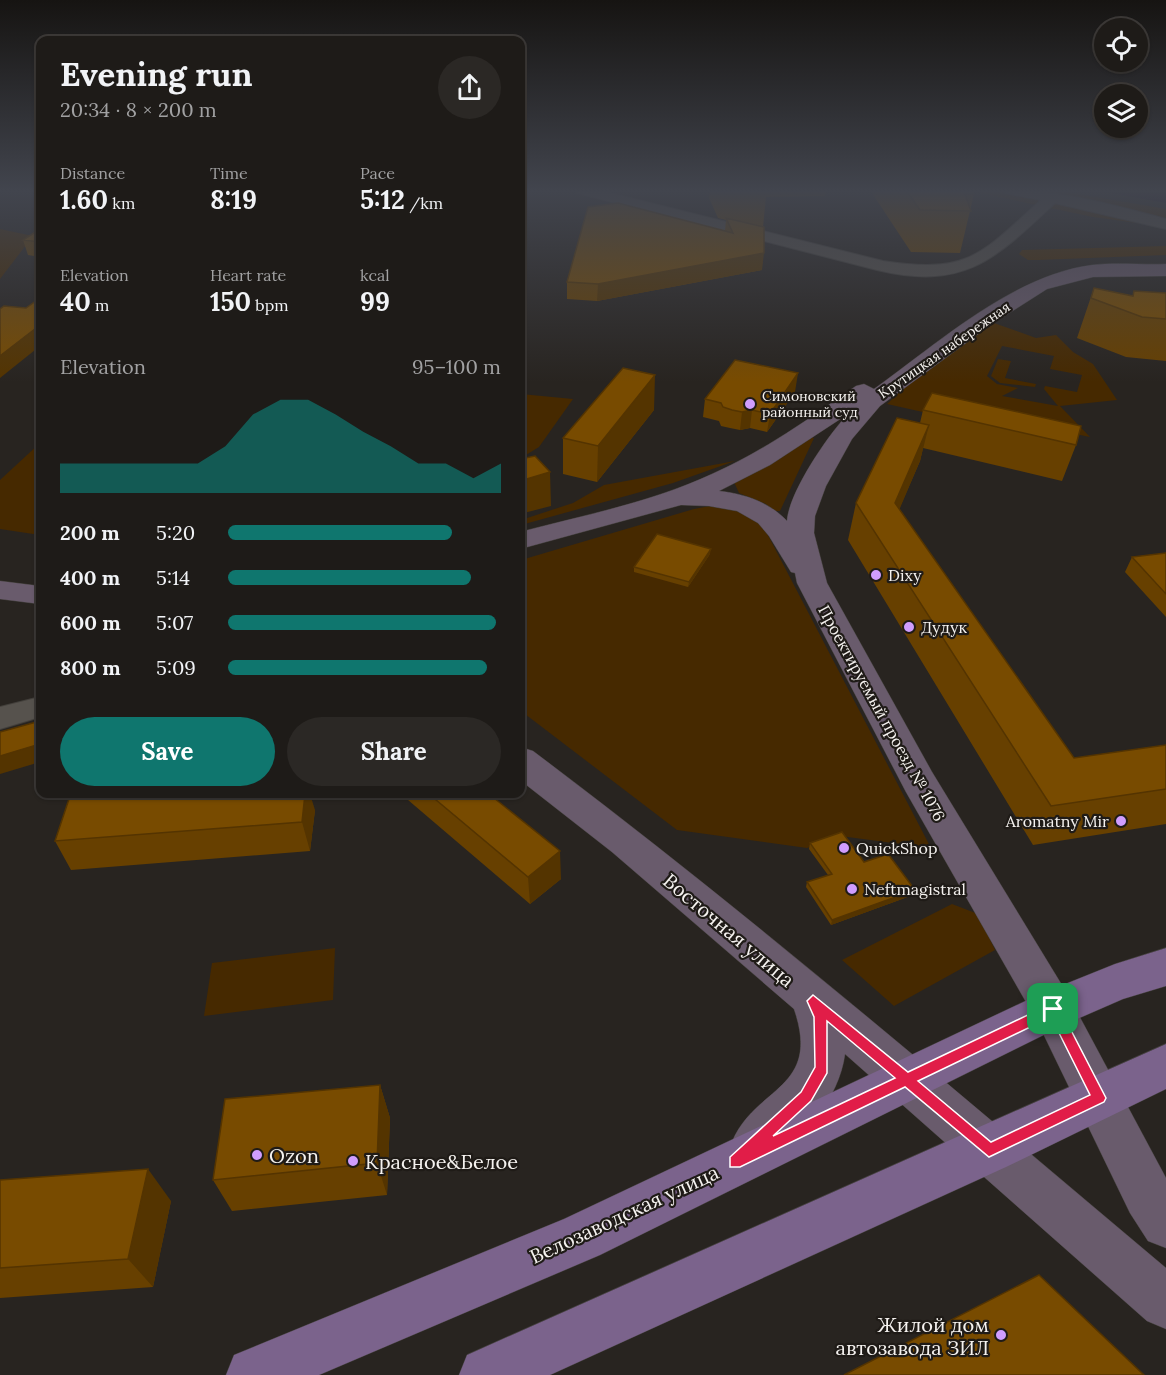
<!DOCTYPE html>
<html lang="en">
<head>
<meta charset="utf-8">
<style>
  :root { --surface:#1e1b18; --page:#2b2825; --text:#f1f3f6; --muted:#a1a1a2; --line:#3c3937; --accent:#0f766e }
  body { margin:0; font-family:Lora,serif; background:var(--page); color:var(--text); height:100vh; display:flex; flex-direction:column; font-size:22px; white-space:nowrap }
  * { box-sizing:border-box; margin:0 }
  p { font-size:20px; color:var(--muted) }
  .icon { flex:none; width:33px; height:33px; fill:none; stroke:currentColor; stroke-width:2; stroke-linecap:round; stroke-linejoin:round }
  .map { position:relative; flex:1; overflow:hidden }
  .details { position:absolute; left:36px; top:36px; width:489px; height:762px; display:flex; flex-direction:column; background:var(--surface); border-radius:12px; box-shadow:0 2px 4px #0004,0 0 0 2px var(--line) }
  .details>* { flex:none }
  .tools { position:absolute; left:1094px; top:18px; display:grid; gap:12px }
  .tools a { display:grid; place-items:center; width:54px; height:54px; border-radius:50%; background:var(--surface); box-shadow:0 2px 4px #0004,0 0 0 2px var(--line); font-size:30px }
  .pin { position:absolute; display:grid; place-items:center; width:51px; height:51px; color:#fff; margin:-26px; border-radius:12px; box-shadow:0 3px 9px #0006 }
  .round { display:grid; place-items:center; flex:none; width:63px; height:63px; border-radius:32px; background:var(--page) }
  .headline { display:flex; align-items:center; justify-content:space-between; height:102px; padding:0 24px }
  h1 { font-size:33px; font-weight:800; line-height:45px }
  .metrics { display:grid; grid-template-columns:repeat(3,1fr); gap:9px; height:102px; padding:6px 24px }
  .metrics div { display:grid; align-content:center }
  .metrics b { font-size:26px; font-weight:800 }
  .metrics small { font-size:16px; font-weight:400 }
  .metrics p { font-size:16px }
  .chart { height:168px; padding:12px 24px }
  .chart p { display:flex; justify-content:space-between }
  .chart svg { width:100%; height:108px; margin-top:6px; fill:var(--accent); opacity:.7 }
  .button { display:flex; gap:12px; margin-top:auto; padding:12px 24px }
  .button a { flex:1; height:69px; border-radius:36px; background:var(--accent); color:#fff; font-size:24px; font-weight:800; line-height:69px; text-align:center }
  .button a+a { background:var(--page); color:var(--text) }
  ul { padding:0 24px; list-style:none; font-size:20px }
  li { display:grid; grid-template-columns:96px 72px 1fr; align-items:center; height:45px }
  li i { height:15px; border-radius:8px; background:var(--accent) }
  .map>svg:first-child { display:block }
  .green { fill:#462900; fill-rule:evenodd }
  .water { fill:#140123 }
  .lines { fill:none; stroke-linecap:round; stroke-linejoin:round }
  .street-casing { stroke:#43403c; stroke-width:2 }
  .secondary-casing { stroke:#43403c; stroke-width:1 }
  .primary-casing { stroke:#43403c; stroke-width:1 }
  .street { fill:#56524d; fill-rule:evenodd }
  .secondary { fill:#695b6c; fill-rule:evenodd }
  .primary { fill:#7b638c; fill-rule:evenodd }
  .wall { fill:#674000 }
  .shaded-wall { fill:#543400 }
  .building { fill:#784b00; stroke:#543400; stroke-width:1.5 }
  .route { fill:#e11d48; stroke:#fff; stroke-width:1.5; fill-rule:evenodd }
  .poi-dot { fill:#d09dfe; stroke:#1f1b17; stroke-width:2 }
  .labels { text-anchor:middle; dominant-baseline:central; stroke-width:4.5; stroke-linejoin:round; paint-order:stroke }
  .far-street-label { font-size:14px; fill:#f5f2ef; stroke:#1f1b17 }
  .far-poi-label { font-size:14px; fill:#f5f2ef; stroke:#1f1b17; text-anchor:start }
  .poi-label { font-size:16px; fill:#f5f2ef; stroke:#1f1b17; text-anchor:start }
  .street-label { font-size:16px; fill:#f5f2ef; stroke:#1f1b17 }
  .near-street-label { font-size:20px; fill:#f5f2ef; stroke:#1f1b17 }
  .near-poi-label { font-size:20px; fill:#f5f2ef; stroke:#1f1b17; text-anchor:start }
</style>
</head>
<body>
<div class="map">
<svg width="1166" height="1375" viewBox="0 0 1166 1375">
  <rect width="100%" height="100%" fill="#282420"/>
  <!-- green -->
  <path class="green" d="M966 190H1055L1166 209V227L1093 217Z
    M0 229 33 236 0 279Z
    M1166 246V255L1038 260H1028L1019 254 1022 250Z
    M994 323 1036 338 1056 335 1073 352 1093 364 1117 400 1060 406 1090 437 994 418 945 417 887 404 909 383ZM1002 346 1054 356 1050 369 1082 375 1077 392 1045 386 1044 389 1058 406 1002 396 1018 388 997 384 987 376Z
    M998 359 1011 361 1005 378 1036 384 1035 387 1000 383 991 376Z
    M521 394 573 399 539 447 521 458Z
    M807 435 814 438 780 511H773L766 504 739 493 734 482Z
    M40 443V535L0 529V480Z
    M735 461 673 483 521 525V520L573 503 604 485Z
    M710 506 728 507 760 520 931 848 840 836 807 848 677 830 521 711V560L694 509Z
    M952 904 978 914 995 950 894 1006 842 960Z
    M335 948 333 1000 204 1016 212 963Z"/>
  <!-- water -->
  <path class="water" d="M1095 190H1166V203Z"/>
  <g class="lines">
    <!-- street casing -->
    <g class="street-casing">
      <path id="street" d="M575 190H598L883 261C969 274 980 255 1041 200L1006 193 1004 190C1058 190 1114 205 1166 219V229L1055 203C995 259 965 291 877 270L577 193Z
        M40 697V717L0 729V707Z"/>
    </g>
    <!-- secondary casing -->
    <g class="secondary-casing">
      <path id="secondary" d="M1166 264V276L1093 277 1047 289 989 326 880 406 852 439 826 486 815 516 814 533 827 583 932 772 1068 995 1166 1178V1248L1148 1241 1130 1213 1038 1023 906 792 797 583 795 573 791 572 769 536 758 523 737 511 709 506 681 505 520 549V532C585 515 652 502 712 474 764 451 810 418 856 386L864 384 874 389C937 344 1013 275 1092 265 1116 262 1142 265 1166 264ZM848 414C828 435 789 492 787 521 769 502 745 494 719 491L770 465Z
        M0 581 40 586V604L0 599Z
        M520 747 533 751C750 914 957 1092 1166 1268V1329L1147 1321 845 1054C839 1100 798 1149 756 1166L739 1159 732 1142C755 1086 822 1090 794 1009L612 852 520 780Z"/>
    </g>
    <!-- primary casing -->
    <g class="primary-casing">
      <path id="primary" d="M1166 948V986L1123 999 1068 1023 600 1255 319 1375H226L234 1355 564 1219 1038 995 1115 964Z
        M1166 1044V1089L1006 1167 550 1375H459L467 1355Z"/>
    </g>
    <!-- street -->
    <use href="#street" class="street"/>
    <!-- secondary -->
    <use href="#secondary" class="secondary"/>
    <!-- primary -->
    <use href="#primary" class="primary"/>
  </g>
  <!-- wall -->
  <path class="wall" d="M710 190H826L825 196 766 197 763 227 762 270 597 301 567 299V282L725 231 726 220 718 218 709 198Z
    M870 190H971L974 194 960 253 911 252Z
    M40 229V257L28 255 23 240Z
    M1094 288 1133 296 1166 293V361L1126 357 1077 338Z
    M795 392 767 432 750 428 740 430 730 428 721 426 719 421 703 417 705 399Z
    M654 410 597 482 563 474V438Z
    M923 410 1076 445 1062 481 923 448 920 461 899 509 1074 758 1166 745V824L1033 845 848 540 856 503 920 423Z
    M1166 553V617L1125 572 1132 557Z
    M710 554 688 587 634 572V567Z
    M401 794H489L561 879 530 904Z
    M315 810 310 851 71 870 55 841Z
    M810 843 864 862 915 890 913 895 831 925 806 887 807 882 828 875 809 849Z
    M380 1085 390 1118 387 1195 232 1211 213 1180Z
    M0 1180 171 1201 153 1287 0 1298Z"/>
  <!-- shaded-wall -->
  <path class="shaded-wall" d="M764 253 762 270 597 301 598 284Z
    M40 325V346L0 378V356Z
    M798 373 795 392 767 432 770 414Z
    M655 375 654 410 597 482 598 446Z
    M752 410 750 428 740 430 742 412Z
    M929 425 920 461 886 541 895 503Z
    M550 472 551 506 520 514V481Z
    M711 549 710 554 688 587 689 582Z
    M40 744V762L0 774V756Z
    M305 794H310L315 810 310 851 302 822Z
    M560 851 561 879 530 904 528 877Z
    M915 890 913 895 831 925 832 920Z
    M380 1085 390 1118 387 1195 377 1163Z
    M148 1169 171 1201 153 1287 128 1259Z"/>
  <!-- building -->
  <path class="building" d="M906 190H971L974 194H965L971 211 920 210Z
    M618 203 733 233 726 218 764 227V253L598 284 567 282 588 207Z
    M40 229V242L23 240Z
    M1094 288 1133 296 1134 291 1166 293V319L1142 317 1091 298Z
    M40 298V325L0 356V309L4 306 26 308Z
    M735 360 798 373 770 414 752 410 742 412 732 410 723 407 721 403 705 399Z
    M623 368 655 375 598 446 563 438Z
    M932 393 1081 426 1076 445 923 410Z
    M897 418 929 425 895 503 1074 758 1166 745V789L1051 806 856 503Z
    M535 456 550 472 520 481V459Z
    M657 534 711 549 689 582 634 567Z
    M1166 553V594L1132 557Z
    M40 721V744L0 756V732Z
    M146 794H305L302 822 55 841 69 799Z
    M429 794H489L560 851 528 877Z
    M842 832 864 862 888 854 915 890 832 920 807 882 832 874 810 843Z
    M380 1085 377 1163 213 1180 225 1099Z
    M148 1169 128 1259 0 1268V1180Z
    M1039 1275 1144 1375H844Z"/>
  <!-- sky -->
  <linearGradient id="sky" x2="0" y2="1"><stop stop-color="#161412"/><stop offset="0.5" stop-color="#42454e"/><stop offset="1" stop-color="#42454e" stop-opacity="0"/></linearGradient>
  <rect width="1166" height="382" fill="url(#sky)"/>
  <!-- route -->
  <path class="route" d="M813 995 908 1072 1053 1003 1058 1005 1106 1098 1104 1102 989 1157 905 1087 740 1167H730V1157L801 1092 815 1067 814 1017 807 1001ZM1051 1017 1090 1095 991 1142 918 1081ZM827 1021 895 1078 773 1136 811 1101 827 1073Z"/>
  <!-- markers -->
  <g class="poi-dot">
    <circle cx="750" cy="404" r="6"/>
    <circle cx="876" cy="575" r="6"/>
    <circle cx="909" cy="627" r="6"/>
    <circle cx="1121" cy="821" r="6"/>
    <circle cx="844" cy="848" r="6"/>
    <circle cx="852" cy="889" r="6"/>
    <circle cx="257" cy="1155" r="6"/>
    <circle cx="353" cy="1161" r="6"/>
    <circle cx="1001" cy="1335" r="6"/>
  </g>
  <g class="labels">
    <!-- far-street labels -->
    <g class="far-street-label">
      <text transform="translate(944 350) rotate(-35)">Крутицкая набережная</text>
    </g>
    <!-- far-poi labels -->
    <g class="far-poi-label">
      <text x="762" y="396">Симоновский<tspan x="762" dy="16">районный суд</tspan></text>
    </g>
    <!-- poi labels -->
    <g class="poi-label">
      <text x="888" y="575">Dixy</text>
      <text x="921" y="627">Дудук</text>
      <text x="1109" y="821" text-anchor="end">Aromatny Mir</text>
      <text x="856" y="848">QuickShop</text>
      <text x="864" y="889">Neftmagistral</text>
    </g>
    <!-- street labels -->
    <g class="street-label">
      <text transform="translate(882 713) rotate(61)">Проектируемый проезд № 1076</text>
    </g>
    <!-- near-street labels -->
    <g class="near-street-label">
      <text transform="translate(729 930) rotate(40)">Восточная улица</text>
      <text transform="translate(624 1214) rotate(-25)">Велозаводская улица</text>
    </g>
    <!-- near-poi labels -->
    <g class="near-poi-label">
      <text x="269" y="1155">Ozon</text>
      <text x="365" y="1161">Красное&amp;Белое</text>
      <text x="989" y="1324" text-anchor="end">Жилой дом<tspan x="989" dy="23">автозавода ЗИЛ</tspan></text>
    </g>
  </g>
</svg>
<div class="tools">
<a><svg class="icon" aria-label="locate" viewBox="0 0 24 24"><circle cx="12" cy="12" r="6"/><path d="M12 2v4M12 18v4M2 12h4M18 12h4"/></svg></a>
<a><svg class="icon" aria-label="layers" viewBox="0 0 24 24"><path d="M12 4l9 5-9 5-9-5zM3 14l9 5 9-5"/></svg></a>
</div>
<div class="pin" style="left:1053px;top:1009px;background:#1e9e55"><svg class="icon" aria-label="arrive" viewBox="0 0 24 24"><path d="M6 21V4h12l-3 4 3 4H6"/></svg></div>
<section class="details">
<div class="headline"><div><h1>Evening run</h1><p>20:34 · 8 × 200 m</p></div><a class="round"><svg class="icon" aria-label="share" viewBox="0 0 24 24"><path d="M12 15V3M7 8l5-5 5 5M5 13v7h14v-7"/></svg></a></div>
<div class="metrics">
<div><p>Distance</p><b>1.60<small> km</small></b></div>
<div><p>Time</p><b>8:19</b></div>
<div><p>Pace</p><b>5:12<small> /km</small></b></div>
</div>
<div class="metrics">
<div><p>Elevation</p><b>40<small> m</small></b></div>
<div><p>Heart rate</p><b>150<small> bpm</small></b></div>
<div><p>kcal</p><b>99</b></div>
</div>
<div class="chart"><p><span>Elevation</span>95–100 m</p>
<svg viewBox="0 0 160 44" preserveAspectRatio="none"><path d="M0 44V32L10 32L20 32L30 32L40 32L50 32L60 25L70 12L80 6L90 6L100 12L110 19L120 25L130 32L140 32L150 38L160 32V44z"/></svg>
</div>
<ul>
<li><b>200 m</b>5:20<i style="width:82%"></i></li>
<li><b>400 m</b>5:14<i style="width:89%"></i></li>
<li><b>600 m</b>5:07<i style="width:98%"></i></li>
<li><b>800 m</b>5:09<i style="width:95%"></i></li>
</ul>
<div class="button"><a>Save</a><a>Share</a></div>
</section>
</div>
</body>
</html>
